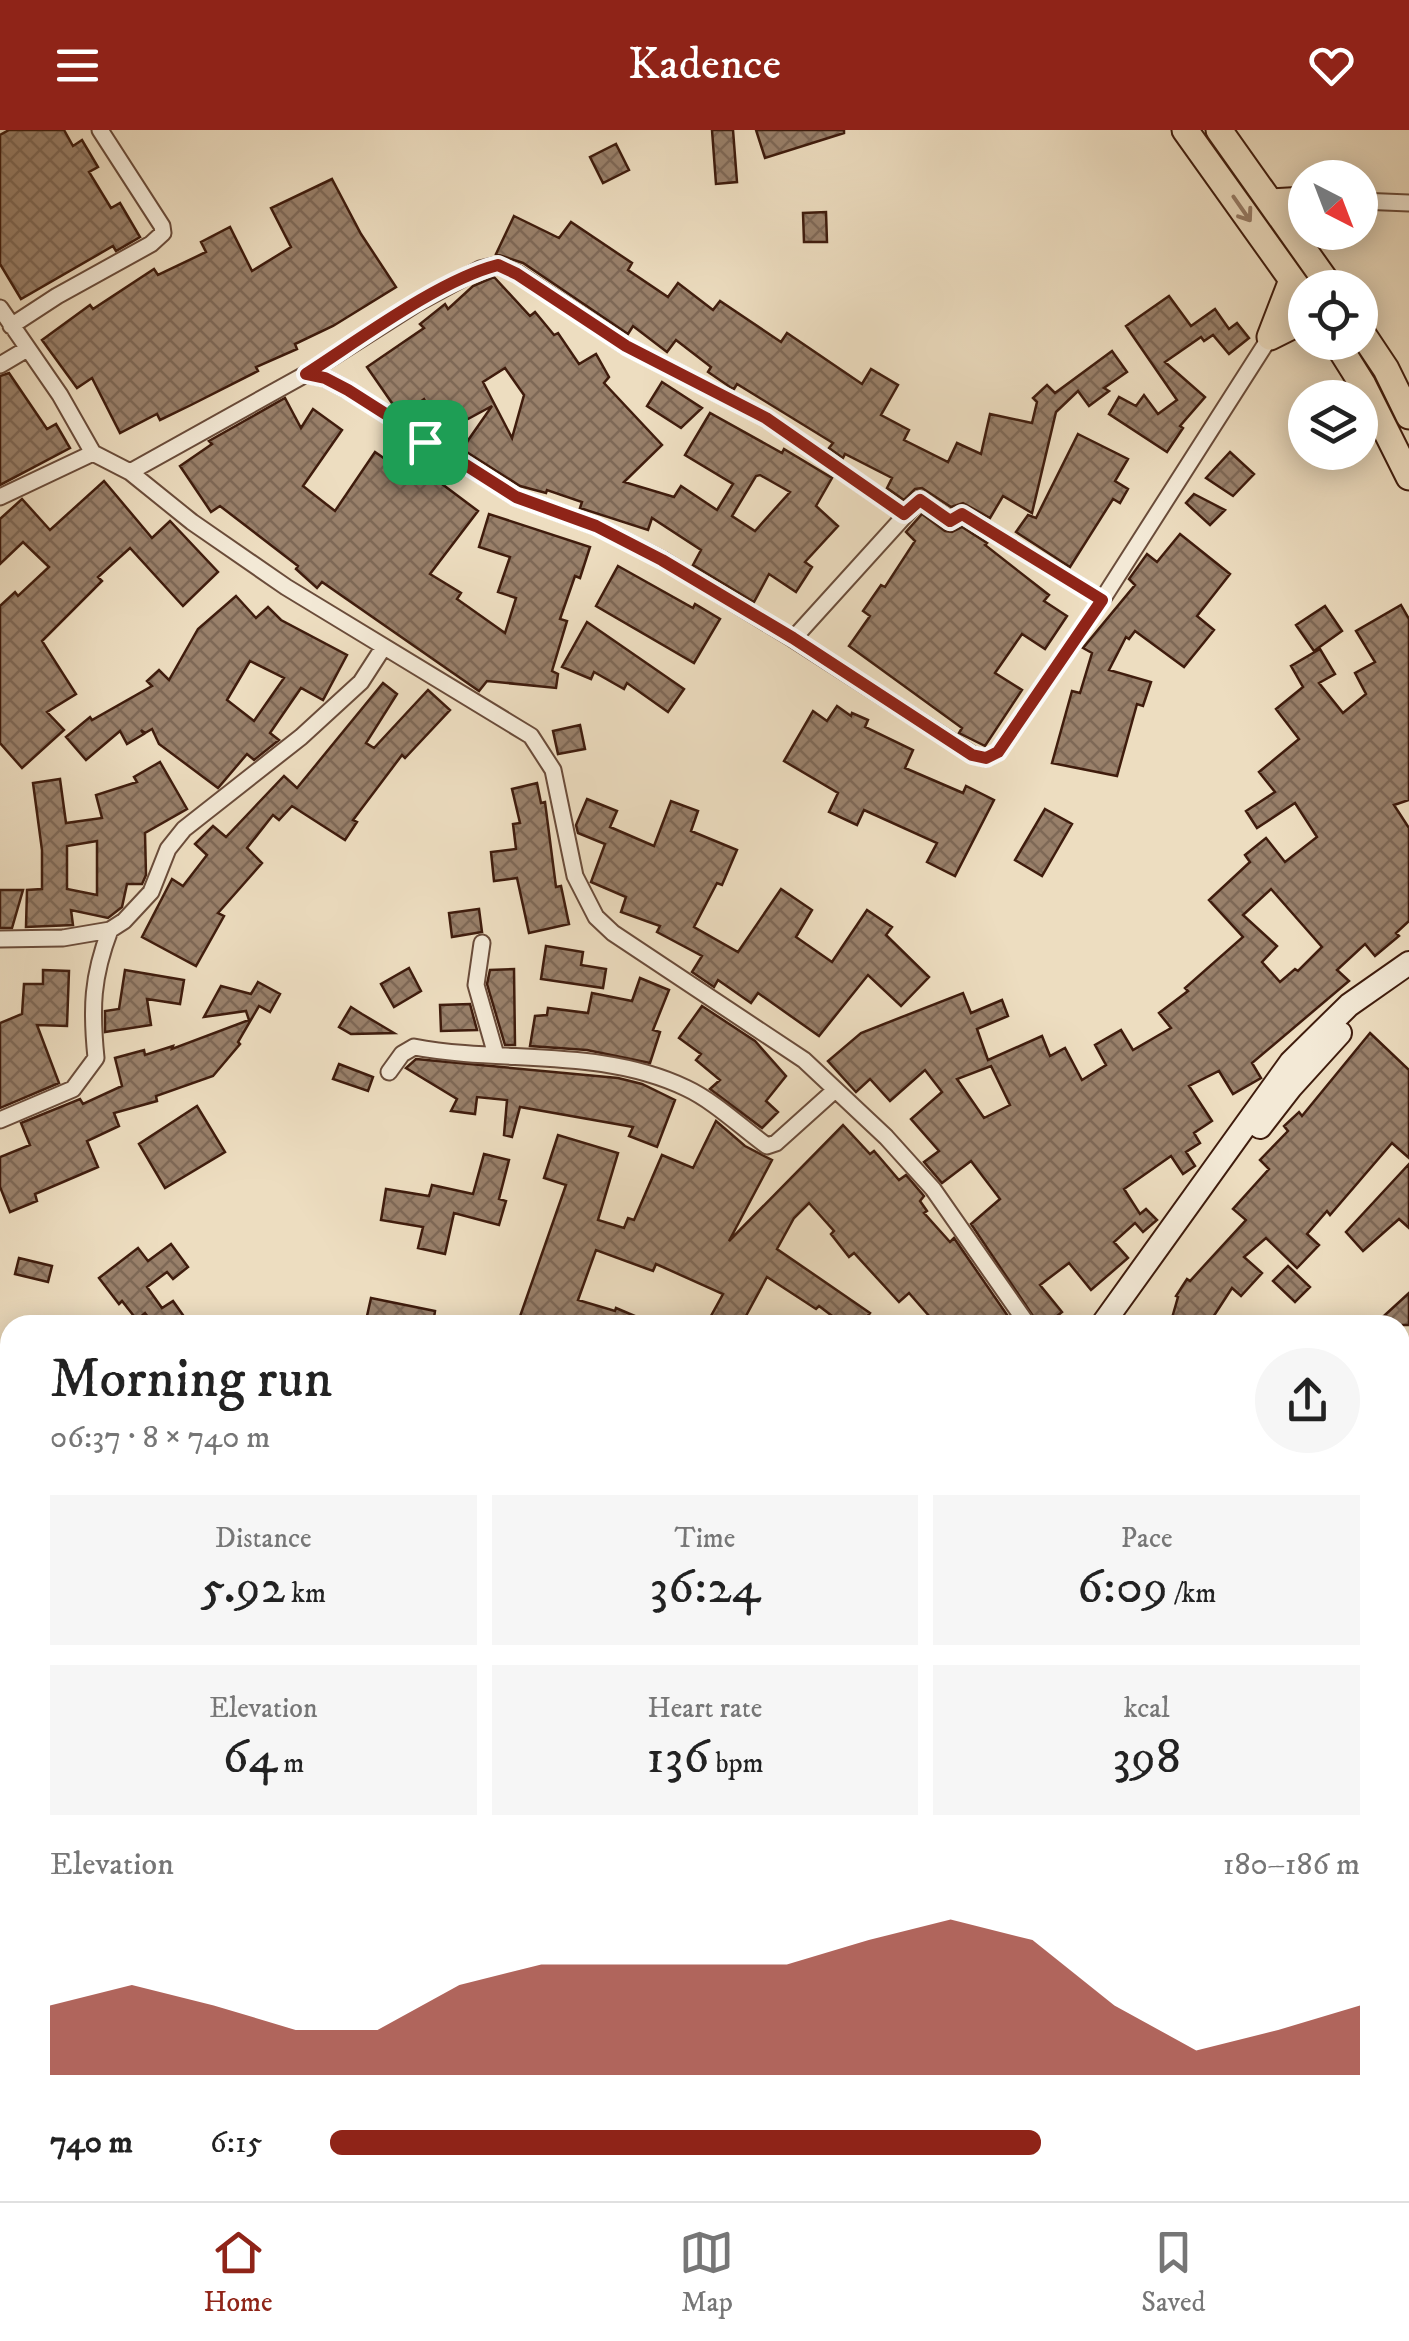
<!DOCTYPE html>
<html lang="en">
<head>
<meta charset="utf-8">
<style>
  :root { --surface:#fff; --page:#f6f6f6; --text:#222; --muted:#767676; --line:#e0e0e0; --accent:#8f2418 }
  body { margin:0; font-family:"IM FELL DW Pica",serif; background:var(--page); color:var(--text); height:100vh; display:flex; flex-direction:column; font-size:38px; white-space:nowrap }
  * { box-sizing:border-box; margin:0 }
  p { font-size:32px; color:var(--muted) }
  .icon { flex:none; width:55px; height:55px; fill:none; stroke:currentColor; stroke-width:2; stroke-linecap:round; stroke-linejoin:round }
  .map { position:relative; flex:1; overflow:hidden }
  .side { position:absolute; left:0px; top:1185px; width:1410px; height:888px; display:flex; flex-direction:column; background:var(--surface); border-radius:30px 30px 0 0; box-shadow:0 5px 25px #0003 }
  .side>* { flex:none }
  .needle { width:65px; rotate:138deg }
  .controls { position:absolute; left:1288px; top:30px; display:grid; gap:20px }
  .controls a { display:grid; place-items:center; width:90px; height:90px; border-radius:50%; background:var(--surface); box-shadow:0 5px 25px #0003; font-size:50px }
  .pin { position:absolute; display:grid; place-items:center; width:85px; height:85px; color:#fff; margin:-42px; border-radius:20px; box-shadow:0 5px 15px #0006 }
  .round { display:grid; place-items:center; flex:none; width:105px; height:105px; border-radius:52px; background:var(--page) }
  .summary { display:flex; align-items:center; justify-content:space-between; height:170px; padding:0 50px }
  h1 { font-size:55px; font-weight:600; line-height:75px }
  .figures { display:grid; grid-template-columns:repeat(3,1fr); gap:15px; height:170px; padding:10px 50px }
  .figures div { display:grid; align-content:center; border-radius:0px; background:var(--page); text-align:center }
  .figures b { font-size:50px; font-weight:600 }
  .figures small { font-size:28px; font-weight:400 }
  .figures p { font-size:28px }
  .chart { height:280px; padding:20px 50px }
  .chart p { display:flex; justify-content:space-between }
  .chart svg { width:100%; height:180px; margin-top:10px; fill:var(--accent); opacity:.7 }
  ul { padding:0 50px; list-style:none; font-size:32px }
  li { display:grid; grid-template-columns:160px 120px 1fr; align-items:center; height:75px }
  li i { height:25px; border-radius:12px; background:var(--accent) }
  header { display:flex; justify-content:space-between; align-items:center; height:130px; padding:0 50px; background:var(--accent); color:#fff; font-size:45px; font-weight:600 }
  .menu { display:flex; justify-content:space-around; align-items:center; height:140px; border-top:2px solid var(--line); background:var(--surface); font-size:28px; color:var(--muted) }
  .menu a { display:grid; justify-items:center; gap:5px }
  .menu .current { color:var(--accent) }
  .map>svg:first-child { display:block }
  .building { fill:url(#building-cross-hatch); stroke:#3f1c0d; stroke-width:2.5; fill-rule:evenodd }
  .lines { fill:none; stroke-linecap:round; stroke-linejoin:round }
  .street-casing { stroke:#6a4c3a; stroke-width:19 }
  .secondary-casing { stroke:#3f1c0d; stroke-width:26 }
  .primary-casing { stroke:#3f1c0d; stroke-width:29 }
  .street { stroke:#f3e9d6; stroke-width:15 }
  .secondary { stroke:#f3e9d6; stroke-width:22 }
  .primary { stroke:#edddc0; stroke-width:25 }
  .oneway { stroke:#967c66 }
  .route-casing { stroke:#fff; stroke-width:20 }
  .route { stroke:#8f2418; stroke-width:12 }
</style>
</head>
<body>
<header><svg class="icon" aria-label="menu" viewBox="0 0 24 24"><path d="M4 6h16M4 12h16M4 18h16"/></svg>Kadence<svg class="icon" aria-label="heart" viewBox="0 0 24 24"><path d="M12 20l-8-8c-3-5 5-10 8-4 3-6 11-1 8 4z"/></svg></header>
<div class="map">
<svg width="1409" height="2071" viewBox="0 0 1409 2071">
  <defs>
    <pattern id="building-cross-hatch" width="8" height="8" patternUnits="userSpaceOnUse" patternTransform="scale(2.5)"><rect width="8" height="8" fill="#99806a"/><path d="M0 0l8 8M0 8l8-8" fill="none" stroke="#7e6856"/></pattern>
  </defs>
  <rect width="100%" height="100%" fill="#edddc0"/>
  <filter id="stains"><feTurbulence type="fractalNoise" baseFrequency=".002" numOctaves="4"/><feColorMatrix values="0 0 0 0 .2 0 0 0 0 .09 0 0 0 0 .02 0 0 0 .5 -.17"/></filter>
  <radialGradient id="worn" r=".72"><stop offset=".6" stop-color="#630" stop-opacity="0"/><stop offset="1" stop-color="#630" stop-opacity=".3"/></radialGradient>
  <!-- building -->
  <path class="building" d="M9 0H64L73 16 82 10 98 37 89 42 111 78 120 73 140 107 116 121 113 116 21 169 0 134V5Z
    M712 0H733L737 52 716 54Z
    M756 0H844V3L765 28Z
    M616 14 629 40 603 53 590 27Z
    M332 49 361 104 396 157 333 196 295 214 297 219 256 237 258 241 191 275 160 290 157 284 120 303 92 248 77 258 42 210 90 175 93 179 154 139 158 145 206 122 201 112 230 97 252 141 291 117 271 78Z
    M826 82 827 112H804L803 83Z
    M514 86 559 108 571 92 632 133 628 140 668 167 678 153 713 180 720 171 781 212 787 203 862 254 871 239 898 255 881 285 909 300 904 310 948 332 957 313 981 324 990 284 1032 293 1037 272 1033 268 1047 255 1055 263 1112 221 1127 242 1104 258 1109 261 1089 276 1078 261 1056 282 1032 383 1003 366 990 388 963 373 951 377 922 358 915 359 904 370 887 358 892 348 845 324 843 328 829 318 833 313 737 254 734 259 730 257 708 242 711 237 676 210 667 222 633 196 628 204 523 133 496 124Z
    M494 147 530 186 535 182 554 205 558 203 579 234 596 224 609 247 604 253 662 315 624 352 674 367 681 356 717 380 733 354 685 325 710 283 782 323 784 319 832 348 816 376 838 396 805 432 812 437 796 462 769 444 754 472 693 435 701 420 652 388 648 400 580 378 582 372 547 360 546 363 520 356 462 319 492 276 442 303 424 269 405 283 394 276 367 237 424 198 420 194 445 174 448 179 473 156ZM505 238 524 265 512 308 483 252ZM760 345 790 362 755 401 732 386 756 346Z
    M1169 166 1191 196 1215 179 1229 199 1237 193 1249 208 1229 224 1213 205 1204 211 1201 207 1165 232 1205 267 1180 296 1183 298 1167 322 1109 284 1119 267 1136 276 1144 265 1158 284 1177 270 1126 196Z
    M9 243 47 299 56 294 70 318 0 355V246Z
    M662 252 702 278 681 298 647 276Z
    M285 268 301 298 313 279 342 300 303 356 335 381 375 322 414 349 422 339 478 381 430 444 461 463 457 469 505 503 516 468 498 462 510 427 479 417 489 384 590 417 580 448 575 446 560 489 567 491 552 541 558 544 556 558 487 551 479 561 322 452 317 458 296 439 298 436 220 376 211 382 180 336 212 314 209 311Z
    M1078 304 1128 329 1115 351 1128 359 1120 373 1113 369 1070 437 1016 402 1028 385 1036 388Z
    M1230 322 1254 344 1233 366 1206 348Z
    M104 351 152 408 170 391 218 442 183 476 130 418 98 447 102 451 42 511 76 564 47 582 64 600 22 638 0 613V476L15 462 18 466 49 437 23 412 0 434V389L22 369 50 400Z
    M1194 364 1225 380 1210 395 1186 373Z
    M922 384 945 401 952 402 962 397 987 413 985 415 1049 465 1044 471 1067 486 1045 519 1022 504 995 543 1022 560 985 616 959 603 962 598 849 516 870 486 863 481 881 455 885 457 915 411 906 402Z
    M1180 404 1230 444 1197 486 1214 500 1184 537 1135 501 1129 509 1126 507 1109 540 1151 552 1143 576 1137 574 1117 646 1052 633 1072 561 1080 563 1092 523 1083 518 1135 455 1129 449 1147 424 1157 432Z
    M618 436 693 478 695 474 720 489 694 533 596 476Z
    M236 466 256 488 268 477 281 490 347 525 323 570 301 558 270 603 279 610 254 630 247 624 218 658 159 614 152 599 145 603 141 600 144 604 127 614 120 601 86 630 66 607 90 587 92 590 152 556 147 551 159 540 169 550 198 499ZM250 531 284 548 254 591 227 570Z
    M1401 475 1409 489V670L1394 675 1409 698V791L1396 803 1399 806 1375 826 1365 814 1337 840 1349 851 1252 933 1261 948 1233 964 1219 941 1189 956 1212 991 1194 1003 1200 1013 1186 1022 1195 1036 1183 1044 1171 1026 1124 1059 1140 1084 1146 1079 1157 1090 1143 1102 1135 1093 1114 1112 1128 1128 1091 1160 1069 1133 1040 1155 1062 1182 1046 1195H1039L971 1094 1000 1069 971 1031 942 1053 924 1032 939 1021 911 989 942 962 925 940 890 971 870 949 856 962 828 931 861 903 963 863 971 883 1002 870 1008 886 977 899 988 930 1042 906 1050 926 1065 918 1082 950 1106 935 1095 915 1121 900 1133 920 1171 898 1159 883 1188 861 1185 858 1243 807 1209 770 1250 732 1245 725 1266 708 1285 732 1317 707 1295 673 1257 698 1246 681 1275 662 1259 642 1299 609 1276 579 1303 557 1291 536 1320 519 1335 544 1319 553 1343 583 1366 564 1355 543 1375 532 1356 501ZM1271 759 1322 817 1298 841 1295 839 1280 852 1262 832 1277 816 1243 785ZM991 936 1010 975 984 988 957 949Z
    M1325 476 1342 501 1314 521 1296 495Z
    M587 492 684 559 668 582 627 553 624 559 594 542 591 549 562 537Z
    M383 553 397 564 366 613 374 618 428 560 450 580 405 628 402 625 353 690 357 692 345 710 292 676 279 690 273 685 247 718 262 733 218 783 224 786 196 836 142 807 172 749 183 756 207 725 195 714 213 696 226 707 284 646 297 658Z
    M837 576 851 586 852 583 868 590 865 597 913 620 905 638 963 663 966 656 994 670 955 746 927 732 937 713 864 680 857 695 829 682 838 663 784 631 813 581 827 591Z
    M580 595 585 619 558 624 553 601Z
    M160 632 187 679 145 703 146 745 142 754H127L122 777 108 788 71 780 73 795 26 797 27 760 42 759V720L33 653 60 649 66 693 102 688 96 665 137 652 134 647ZM97 711V765L67 759V716Z
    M537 653 541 673 545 672 556 757 561 756 569 794 529 803 517 748 494 751 491 722 516 719 513 694 520 693 512 659Z
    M587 669 617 681 610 697 654 716 671 671 698 681 691 701 737 720 722 755 717 753 694 797 738 822 781 759 812 780 796 807 832 832 867 780 892 797 886 805 929 847 901 876 868 845 819 906 758 863 751 873 718 850 714 857 692 842 702 826 657 802 660 796 621 782 626 767 591 752 605 714 578 703 576 695Z
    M1045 679 1072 694 1042 746 1015 730Z
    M0 760H23L12 798H0Z
    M479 779 482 802 452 807 449 783Z
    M546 816 583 822 581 835 606 839 603 858 541 849Z
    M409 838 421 861 394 877 381 854Z
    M514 839 515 915H505L487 854 490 840Z
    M43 840 69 841 67 896 37 895 59 953 0 978V893L22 884 24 854H43Z
    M125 840 184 850 180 874 147 869 151 895 105 902V881L119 879Z
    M640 848 669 860 653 900 660 902 650 933 587 920 530 916 535 886 547 885 548 878 588 883 592 863 632 871Z
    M258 852 280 864 270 882 259 876 238 912 240 914 213 946 156 966 157 971 114 983 119 996 87 1011 98 1037 35 1064 37 1071 10 1082 0 1057V1027L30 1015 21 993 80 969 83 974 122 956 115 928 144 920 145 925 173 916 172 919 249 890 246 881 204 887 221 856 251 864Z
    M470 874 477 900 441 901 440 875Z
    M702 876 755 911 786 946 766 971 778 982 762 998 710 959 720 950 696 930 701 924 679 908Z
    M351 877 362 884 394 903 351 904 339 897Z
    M1370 903 1409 940V1028L1392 1013 1330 1085 1327 1081 1307 1104 1319 1115 1297 1138 1266 1108 1244 1127 1262 1143 1241 1166 1232 1158 1208 1195H1170L1178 1167 1176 1166 1187 1149 1190 1151 1246 1090 1233 1079 1269 1039 1260 1030 1288 1001 1284 996 1299 982 1302 986Z
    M416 929 618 948 642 954 675 970 657 1017 629 1006 633 997 520 977 512 1007 504 1005 507 970 477 967 475 984 451 981 457 969 406 938Z
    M339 934 373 947 368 961 333 949Z
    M197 976 225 1022 165 1058 139 1014Z
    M716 991 745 1016 772 1030 729 1111 843 995 870 1024 874 1021 899 1050 906 1045 924 1066 920 1071 927 1081 924 1083 950 1112 954 1108 1014 1195H937L909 1163 899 1172 854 1123 849 1127 831 1104 834 1101 809 1073 794 1088 777 1119 870 1183 861 1195H844L819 1176 816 1179 767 1147 741 1195H706L723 1164 656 1134 653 1141 596 1120 578 1170 615 1181 616 1178 656 1195H517L566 1055 544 1048 558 1005 618 1023 598 1090 624 1098 628 1088 634 1090 662 1025 693 1038Z
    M484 1024 509 1030 499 1069 506 1071 499 1095 454 1083 445 1124 418 1118 423 1097 381 1090 386 1059 429 1066 432 1055 473 1064Z
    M1409 1034V1098L1399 1089 1363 1121 1346 1102Z
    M171 1114 188 1137 173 1149 167 1142 147 1157 162 1178 173 1171 190 1195H154L145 1183 137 1190 122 1171 119 1174 99 1148 138 1118 148 1131Z
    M19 1128 52 1136 48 1152 15 1144Z
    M1288 1136 1310 1157 1295 1172 1273 1151Z
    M1409 1163V1195H1374Z
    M371 1168 435 1181 433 1195H365Z"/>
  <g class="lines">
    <!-- street casing -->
    <g class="street-casing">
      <path id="street" d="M1360 71 1409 73
        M0 178 60 265 93 323 130 342 192 392 286 457 531 606 553 640 575 746 596 787 613 803 804 930 886 1007 933 1059 1028 1195
        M11 196 57 166 151 114 163 103 162 96 100 0
        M0 235 27 219
        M306 244 325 248 348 260 516 367 596 396 663 430 793 509 973 625 986 628 998 622 1102 470 1270 207
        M130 342 306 244 416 174 480 139 497 135 517 143 626 216 766 288 904 384
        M0 367 93 323
        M793 509 920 369 951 391 962 384 1102 470
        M0 809 63 808 110 800 124 791 151 762 168 719 184 699 301 607 361 552 383 518
        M482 813 476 855 496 925
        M389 942 402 924 414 917C504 934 600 917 686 958 714 971 741 997 767 1016L776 1013 835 960
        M0 990 73 959 96 928C91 878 92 847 110 800
        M0 1288 10 1298
        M1400 1729 1409 1742
        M335 2062 346 2071
        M1278 2062 1281 2071
        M35 2071H43"/>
    </g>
    <!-- secondary casing -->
    <g class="secondary-casing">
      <path id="secondary" d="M1260 997 1291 957 1340 903
        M1102 1195 1291 932 1349 875 1409 833
        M0 1575 10 1590
        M0 1611 10 1626
        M744 2062 776 2071
        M284 2071 290 2062
        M309 2071 314 2062"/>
    </g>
    <!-- primary casing -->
    <g class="primary-casing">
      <path id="primary" d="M1185 0 1305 168
        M1219 0 1331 158
        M1271 72 1305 70
        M1360 200 1386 239 1409 286
        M1270 207 1292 150
        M1270 207 1294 195 1305 194
        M1336 212 1363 255 1409 347"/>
    </g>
    <!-- street -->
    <use href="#street" class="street"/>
    <!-- secondary -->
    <use href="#secondary" class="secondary"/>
    <!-- primary -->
    <use href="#primary" class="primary"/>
  </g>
  <!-- one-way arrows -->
  <defs><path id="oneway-shaft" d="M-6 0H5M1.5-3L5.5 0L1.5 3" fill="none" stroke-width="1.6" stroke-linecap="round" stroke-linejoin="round" transform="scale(2.5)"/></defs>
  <use class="oneway" href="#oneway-shaft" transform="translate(1242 79) rotate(55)"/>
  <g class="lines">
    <!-- route casing -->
    <g class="route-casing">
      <path id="route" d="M498 135 517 144 626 216 766 288 904 384 920 370 950 391 962 384 1102 470 998 622 986 628 972 625 793 508 662 430 596 396 516 367 348 260 325 248 306 244C359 210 439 150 498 135Z"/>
    </g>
    <!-- route -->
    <use href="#route" class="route"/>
  </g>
  <rect width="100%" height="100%" filter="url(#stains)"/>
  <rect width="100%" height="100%" fill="url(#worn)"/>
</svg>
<div class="controls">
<a><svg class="needle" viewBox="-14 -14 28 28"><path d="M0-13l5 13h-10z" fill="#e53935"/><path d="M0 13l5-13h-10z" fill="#767676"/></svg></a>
<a><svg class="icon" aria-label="locate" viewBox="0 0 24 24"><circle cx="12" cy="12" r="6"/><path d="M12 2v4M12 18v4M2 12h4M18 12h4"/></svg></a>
<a><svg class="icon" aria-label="layers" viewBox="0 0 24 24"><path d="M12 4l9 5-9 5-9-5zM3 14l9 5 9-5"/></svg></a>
</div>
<div class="pin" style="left:425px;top:312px;background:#1e9e55"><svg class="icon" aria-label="arrive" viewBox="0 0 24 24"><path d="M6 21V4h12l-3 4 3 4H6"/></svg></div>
<section class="side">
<div class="summary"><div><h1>Morning run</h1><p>06:37 · 8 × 740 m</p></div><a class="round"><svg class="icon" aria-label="share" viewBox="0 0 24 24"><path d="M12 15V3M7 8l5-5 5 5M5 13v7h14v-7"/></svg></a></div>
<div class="figures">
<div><p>Distance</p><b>5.92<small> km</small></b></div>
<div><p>Time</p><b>36:24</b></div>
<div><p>Pace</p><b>6:09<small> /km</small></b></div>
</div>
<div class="figures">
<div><p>Elevation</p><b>64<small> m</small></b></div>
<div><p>Heart rate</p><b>136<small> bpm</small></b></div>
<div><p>kcal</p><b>398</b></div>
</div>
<div class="chart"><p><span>Elevation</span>180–186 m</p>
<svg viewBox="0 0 160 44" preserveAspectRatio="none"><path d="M0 44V27L10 22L20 27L30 33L40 33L50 22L60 17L70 17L80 17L90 17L100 11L110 6L120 11L130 27L140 38L150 33L160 27V44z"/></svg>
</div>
<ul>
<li><b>740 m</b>6:15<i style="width:69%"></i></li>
</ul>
</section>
</div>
<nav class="menu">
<a class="current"><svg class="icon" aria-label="home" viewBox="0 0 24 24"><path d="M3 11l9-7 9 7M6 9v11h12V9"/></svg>Home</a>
<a><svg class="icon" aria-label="map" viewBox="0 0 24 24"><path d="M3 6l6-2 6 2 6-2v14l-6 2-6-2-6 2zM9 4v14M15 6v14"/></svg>Map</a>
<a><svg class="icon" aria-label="saved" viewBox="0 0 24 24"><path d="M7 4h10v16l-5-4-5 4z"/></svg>Saved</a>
</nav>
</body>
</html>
